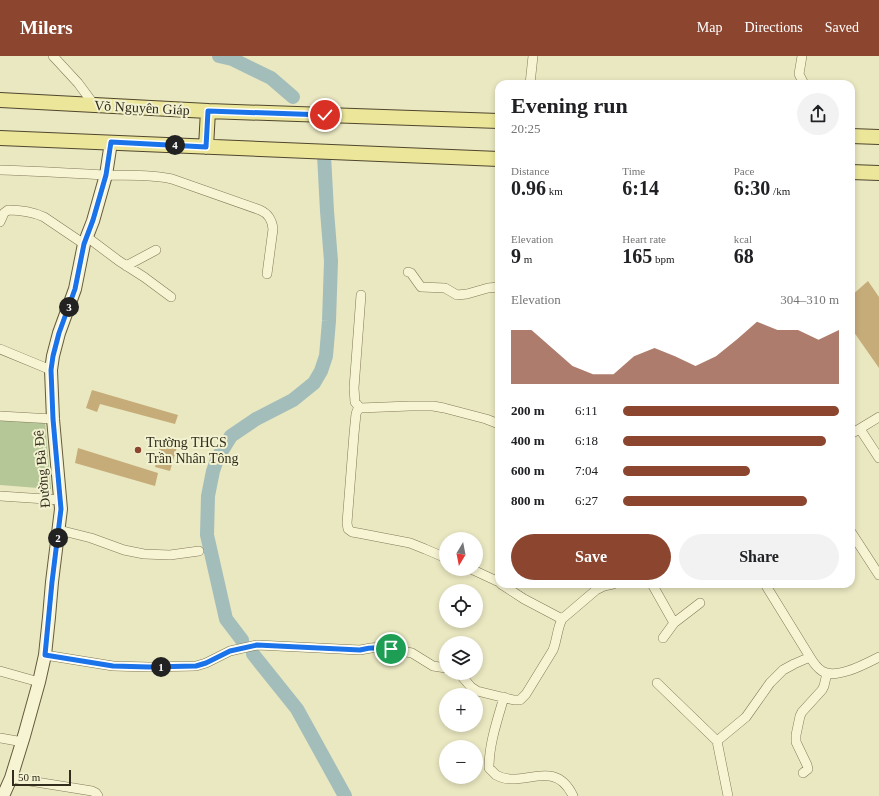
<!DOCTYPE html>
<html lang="en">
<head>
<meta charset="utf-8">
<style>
  :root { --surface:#fff; --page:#f2f2f2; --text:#202124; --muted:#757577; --accent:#8c452e }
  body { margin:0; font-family:"Times New Roman",serif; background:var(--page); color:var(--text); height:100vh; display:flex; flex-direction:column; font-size:15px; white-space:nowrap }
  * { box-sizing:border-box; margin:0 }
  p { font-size:13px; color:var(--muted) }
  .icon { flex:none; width:22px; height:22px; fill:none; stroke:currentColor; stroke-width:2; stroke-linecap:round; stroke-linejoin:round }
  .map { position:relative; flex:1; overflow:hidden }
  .panel { position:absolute; left:495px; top:24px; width:360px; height:508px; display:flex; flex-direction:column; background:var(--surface); border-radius:12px; box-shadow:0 2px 6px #0003 }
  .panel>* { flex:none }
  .needle { width:26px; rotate:190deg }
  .fabs { position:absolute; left:439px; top:476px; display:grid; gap:8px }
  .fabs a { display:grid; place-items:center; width:44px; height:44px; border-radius:50%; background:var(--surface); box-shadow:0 2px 6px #0003; font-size:20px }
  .scale { position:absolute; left:12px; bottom:10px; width:59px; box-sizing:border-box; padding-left:4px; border:2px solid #332d1d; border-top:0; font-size:11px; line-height:14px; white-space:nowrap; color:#332d1d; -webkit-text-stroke:3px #f2f1d0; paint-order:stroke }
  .pin { position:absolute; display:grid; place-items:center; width:34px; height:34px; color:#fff; margin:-17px; border:2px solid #fff; border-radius:50%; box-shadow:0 1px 4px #0007 }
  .km { position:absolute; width:20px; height:20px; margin:-10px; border-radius:50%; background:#222; color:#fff; font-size:11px; line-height:20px; text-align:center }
  .round { display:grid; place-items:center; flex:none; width:42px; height:42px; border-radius:21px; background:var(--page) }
  .overview { display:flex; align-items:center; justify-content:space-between; height:68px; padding:0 16px }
  h1 { font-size:22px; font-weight:700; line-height:30px }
  .stats { display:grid; grid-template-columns:repeat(3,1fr); gap:6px; height:68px; padding:4px 16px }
  .stats div { display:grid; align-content:center }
  .stats b { font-size:20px; font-weight:700 }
  .stats small { font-size:11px; font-weight:400 }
  .stats p { font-size:11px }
  .chart { height:112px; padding:8px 16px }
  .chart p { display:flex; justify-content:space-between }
  .chart svg { width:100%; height:72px; margin-top:4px; fill:var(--accent); opacity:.7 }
  .action { display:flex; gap:8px; margin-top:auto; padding:8px 16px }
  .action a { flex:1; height:46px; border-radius:24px; background:var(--accent); color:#fff; font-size:16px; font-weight:700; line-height:46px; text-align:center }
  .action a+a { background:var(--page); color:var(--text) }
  ul { padding:0 16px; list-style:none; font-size:13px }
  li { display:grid; grid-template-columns:64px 48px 1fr; align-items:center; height:30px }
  li i { height:10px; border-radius:5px; background:var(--accent) }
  header { display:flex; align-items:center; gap:24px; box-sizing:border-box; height:56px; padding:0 20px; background:var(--accent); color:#fff }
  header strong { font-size:19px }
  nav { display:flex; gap:22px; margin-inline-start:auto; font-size:14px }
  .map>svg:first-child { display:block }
  .green { fill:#b5c796 }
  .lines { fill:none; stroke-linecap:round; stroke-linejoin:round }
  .river { stroke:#a3bdbb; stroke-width:14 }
  .building { fill:#c6ac79 }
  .street-casing { stroke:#82795a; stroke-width:10 }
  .secondary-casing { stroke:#645a3d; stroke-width:14 }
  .primary-casing { stroke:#50462e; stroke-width:16 }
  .street { stroke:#f6f4d3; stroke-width:9 }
  .secondary { stroke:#f6f4d3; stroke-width:12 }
  .primary { stroke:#ebe69a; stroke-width:14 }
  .route-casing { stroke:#fff; stroke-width:8 }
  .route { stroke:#1a73e8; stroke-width:5 }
  .poi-dot { fill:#8c452e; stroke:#f2f1d0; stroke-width:1.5 }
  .labels { text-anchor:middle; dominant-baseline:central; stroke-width:4; stroke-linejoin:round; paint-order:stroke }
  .street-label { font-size:14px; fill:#332d1d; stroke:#f2f1d0 }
  .poi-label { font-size:14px; fill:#332d1d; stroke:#f2f1d0; text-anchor:start }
</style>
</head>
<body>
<header>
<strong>Milers</strong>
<nav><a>Map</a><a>Directions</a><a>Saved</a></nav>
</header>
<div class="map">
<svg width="879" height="740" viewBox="0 0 879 740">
  <rect width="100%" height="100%" fill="#eae8c1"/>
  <!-- green -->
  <path class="green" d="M0 364 45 366 51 433 0 429Z"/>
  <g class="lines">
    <!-- river -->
    <path class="river" d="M219 0 232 3 271 22 293 41
      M242 584 226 563 207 479 208 440 213 415 218 401 231 380 256 363 293 344 314 327 321 315 326 300 329 265 331 205 327 155 324 99
      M253 598 297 653 345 740"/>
  </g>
  <!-- building -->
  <path class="building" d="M868 225 879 241V312L851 272V240Z
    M92 334 178 359 175 368 100 348 97 356 86 352Z
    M161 386 177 391 170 415 155 411Z
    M78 392 158 417 155 430 75 407Z"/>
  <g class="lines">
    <!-- street casing -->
    <g class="street-casing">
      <path id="street" d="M53 0 78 27 95 50
        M802 0 799 18 804 28
        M530 28 533 0
        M0 114C35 115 70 117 104 119 128 120 149 118 172 123L260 154C269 158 272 164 273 173L267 218
        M0 166 4 157 8 154C20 154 33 156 44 161L84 188
        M87 181 119 205 144 221 171 241
        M126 210 156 194
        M408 216 411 217 421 231 445 232 457 239 467 238 488 232 499 231
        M0 293 51 314
        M360 352 355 346 354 332 361 239
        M0 360 53 363
        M860 373 879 402
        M851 378 879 361
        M0 440 61 444
        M59 474 91 482 124 494 144 498 170 499 199 495
        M851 476 879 519
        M446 502 425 493 410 487 358 477 352 476 348 473 347 467 354 378 356 358 357 355 360 352 410 350H433L444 352 486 363 499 368
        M471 513 499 526
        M501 528 524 543 562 563 596 534 604 530 613 528
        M652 528 674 567 663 582
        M765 528 810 601C813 606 817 612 822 615 836 624 865 608 879 601
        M674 567 700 547
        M45 599 113 610 149 611 196 610 206 607 230 595 257 589 360 594 371 592 380 591 412 597 433 610 446 612
        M0 615 39 626
        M459 617 471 631 477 635 514 644H520L526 638 553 594C557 584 557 573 562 563
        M657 627 717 685
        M504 641C497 665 489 688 489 712 491 714 494 717 496 719 522 734 554 700 573 740
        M0 682 23 686
        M803 717 808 713 807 709 796 686V679L800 660 802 656 822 634 824 630 827 617
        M11 722 92 735 96 737 98 740
        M728 740 717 685 746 661 770 627 783 614 794 608 810 601"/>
    </g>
    <!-- secondary casing -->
    <g class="secondary-casing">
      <path id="secondary" d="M3 740 11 722 24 680 39 626 45 599 49 561 52 526 61 453 53 363 51 314 53 300 59 277 75 233 84 188 93 165 106 119 111 86"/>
    </g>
    <!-- primary casing -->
    <g class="primary-casing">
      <path id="primary" d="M0 44 208 55 499 65
        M851 80 879 81
        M0 82 499 103
        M206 91 208 55
        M851 116 879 117"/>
    </g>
    <!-- street -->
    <use href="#street" class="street"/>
    <!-- secondary -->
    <use href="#secondary" class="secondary"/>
    <!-- primary -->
    <use href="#primary" class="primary"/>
  </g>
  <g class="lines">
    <!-- route casing -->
    <g class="route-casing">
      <path id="route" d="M325 59 208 55 206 91 111 86 106 119 93 164 84 188 75 233 59 277 53 300 51 314 53 363 61 453 52 526 45 599 113 610 149 611 196 610 206 607 230 595 257 589 360 594C371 591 380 591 391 593"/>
    </g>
    <!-- route -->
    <use href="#route" class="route"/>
  </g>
  <!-- markers -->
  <circle class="poi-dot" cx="138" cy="394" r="4"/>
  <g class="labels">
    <!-- street labels -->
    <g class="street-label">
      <text transform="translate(142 52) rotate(3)">Võ Nguyên Giáp</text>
      <text transform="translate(42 413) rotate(-95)">Đường Bà Đê</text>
    </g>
    <!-- poi labels -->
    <g class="poi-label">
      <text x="146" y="386">Trường THCS<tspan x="146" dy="16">Trần Nhân Tông</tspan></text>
    </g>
  </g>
</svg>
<div class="fabs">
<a><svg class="needle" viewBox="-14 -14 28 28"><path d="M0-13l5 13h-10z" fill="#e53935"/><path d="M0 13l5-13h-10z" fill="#757577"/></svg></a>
<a><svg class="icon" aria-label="locate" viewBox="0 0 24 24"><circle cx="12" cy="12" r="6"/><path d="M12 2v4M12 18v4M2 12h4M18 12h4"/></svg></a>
<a><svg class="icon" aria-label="layers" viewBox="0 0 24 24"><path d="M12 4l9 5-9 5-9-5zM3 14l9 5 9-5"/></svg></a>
<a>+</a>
<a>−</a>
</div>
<div class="scale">50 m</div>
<div class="pin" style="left:391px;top:593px;background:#1e9e55"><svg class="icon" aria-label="arrive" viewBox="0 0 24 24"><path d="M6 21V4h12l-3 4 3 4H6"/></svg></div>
<div class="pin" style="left:325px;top:59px;background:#d93025"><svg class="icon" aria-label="check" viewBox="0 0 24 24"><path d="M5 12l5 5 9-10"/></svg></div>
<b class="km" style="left:161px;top:611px">1</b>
<b class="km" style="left:58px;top:482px">2</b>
<b class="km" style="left:69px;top:251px">3</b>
<b class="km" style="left:175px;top:89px">4</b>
<section class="panel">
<div class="overview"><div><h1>Evening run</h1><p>20:25</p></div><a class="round"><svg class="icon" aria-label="share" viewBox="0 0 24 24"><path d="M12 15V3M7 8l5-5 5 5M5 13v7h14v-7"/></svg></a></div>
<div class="stats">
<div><p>Distance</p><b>0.96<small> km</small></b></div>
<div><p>Time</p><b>6:14</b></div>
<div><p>Pace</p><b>6:30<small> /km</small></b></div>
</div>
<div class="stats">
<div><p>Elevation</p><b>9<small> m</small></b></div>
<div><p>Heart rate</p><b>165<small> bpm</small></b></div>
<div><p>kcal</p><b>68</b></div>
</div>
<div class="chart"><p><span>Elevation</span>304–310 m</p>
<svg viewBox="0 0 160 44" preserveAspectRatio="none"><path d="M0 44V11L10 11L20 22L30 33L40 38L50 38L60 27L70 22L80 27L90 33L100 27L110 17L120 6L130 11L140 11L150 17L160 11V44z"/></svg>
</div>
<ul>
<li><b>200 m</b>6:11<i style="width:100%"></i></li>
<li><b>400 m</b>6:18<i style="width:94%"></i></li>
<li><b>600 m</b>7:04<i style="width:59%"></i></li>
<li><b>800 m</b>6:27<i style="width:85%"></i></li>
</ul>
<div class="action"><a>Save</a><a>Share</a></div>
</section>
</div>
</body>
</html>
